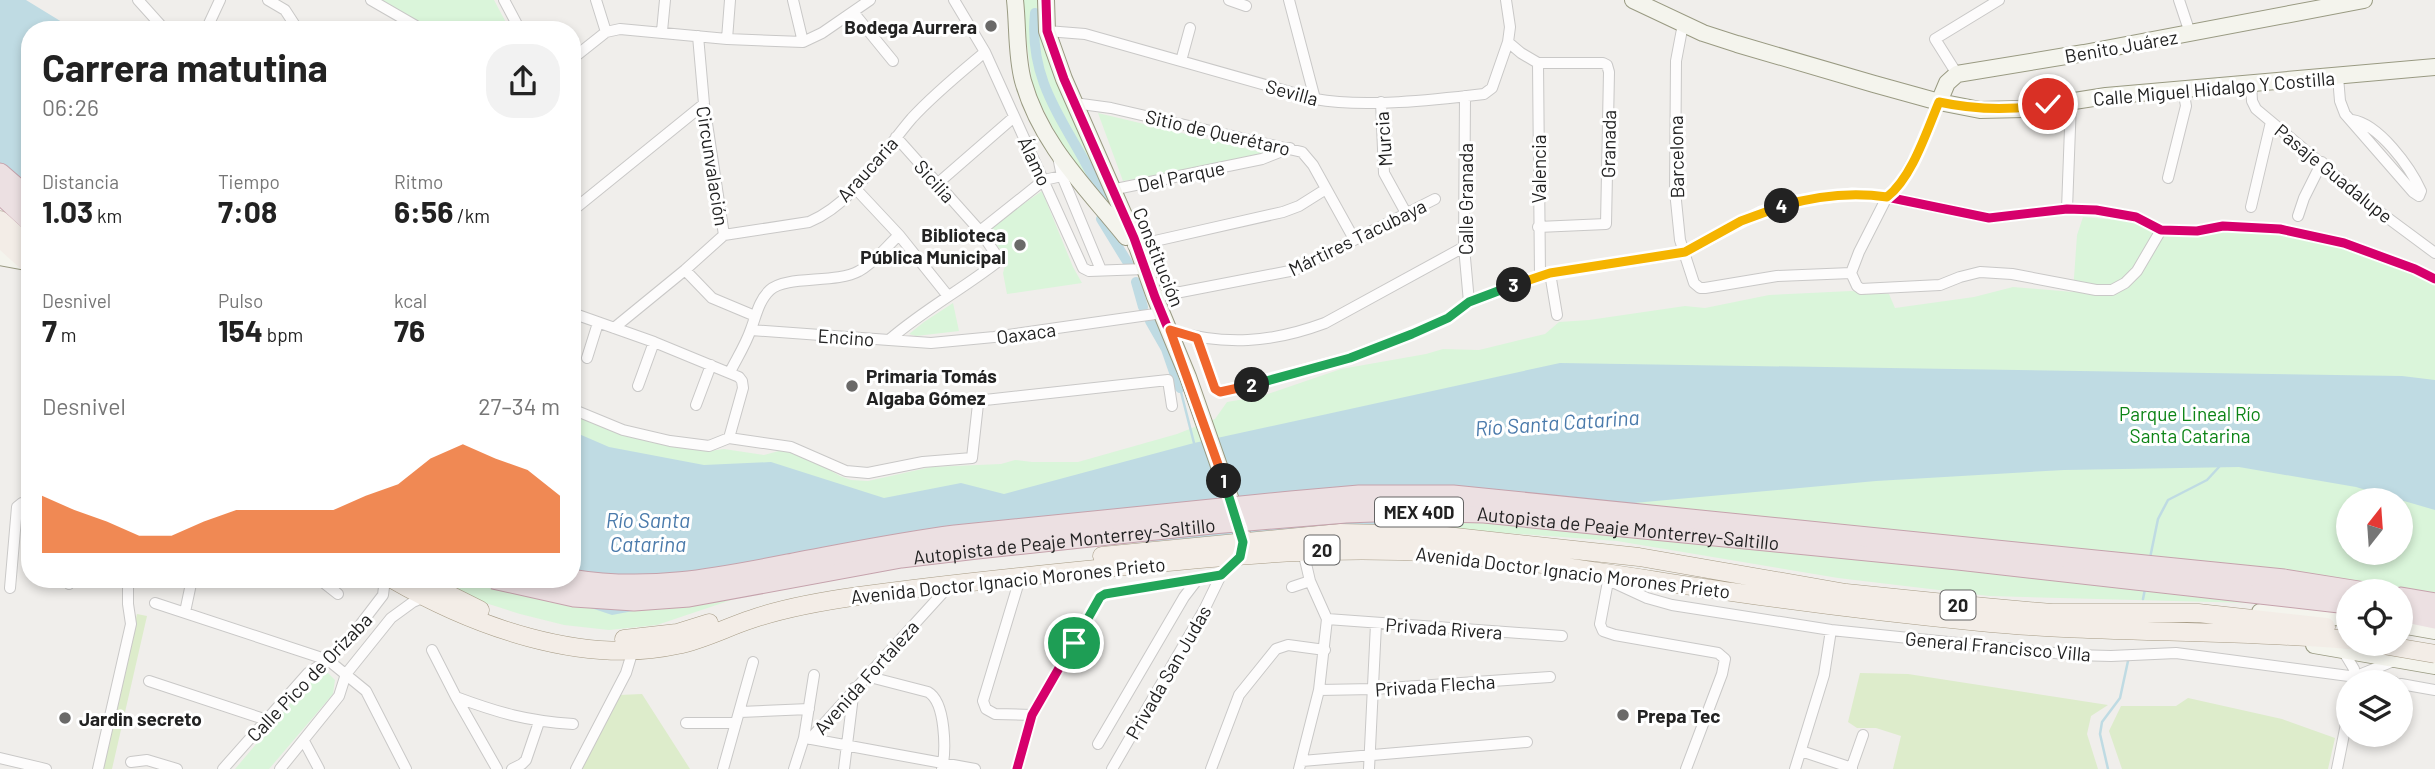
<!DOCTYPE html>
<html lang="es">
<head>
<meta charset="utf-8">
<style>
  :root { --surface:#fff; --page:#f2f2f2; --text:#222; --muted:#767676; --accent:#ea580c }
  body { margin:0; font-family:Barlow,sans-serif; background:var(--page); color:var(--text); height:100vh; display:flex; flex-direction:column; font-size:26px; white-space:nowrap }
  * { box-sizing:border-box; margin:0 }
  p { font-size:23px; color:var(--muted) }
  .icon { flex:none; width:38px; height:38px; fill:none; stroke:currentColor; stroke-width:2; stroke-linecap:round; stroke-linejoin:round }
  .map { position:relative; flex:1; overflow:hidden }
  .panel { position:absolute; left:21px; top:21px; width:560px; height:567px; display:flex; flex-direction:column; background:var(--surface); border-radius:28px; box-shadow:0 4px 10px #0003 }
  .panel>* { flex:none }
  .needle { width:46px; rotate:17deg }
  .buttons { position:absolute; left:2336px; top:488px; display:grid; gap:14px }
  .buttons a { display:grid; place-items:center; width:77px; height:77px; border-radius:50%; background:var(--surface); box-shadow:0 4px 10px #0003; font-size:35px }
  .pin { position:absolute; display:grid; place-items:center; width:60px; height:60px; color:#fff; margin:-30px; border:4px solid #fff; border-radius:50%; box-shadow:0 2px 7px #0007 }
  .km { position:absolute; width:35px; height:35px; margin:-18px; border-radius:50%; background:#222; color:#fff; font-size:19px; line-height:35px; text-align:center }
  .round { display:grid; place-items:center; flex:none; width:74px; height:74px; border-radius:28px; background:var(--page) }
  .headline { display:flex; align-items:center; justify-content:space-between; height:119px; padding:0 21px }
  h1 { font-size:38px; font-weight:700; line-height:52px }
  .figures { display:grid; grid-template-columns:repeat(3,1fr); gap:10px; height:119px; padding:7px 21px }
  .figures div { display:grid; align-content:center }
  .figures b { font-size:30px; font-weight:700 }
  .figures small { font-size:19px; font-weight:400 }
  .figures p { font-size:19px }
  .chart { height:196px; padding:14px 21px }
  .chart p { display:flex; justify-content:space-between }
  .chart svg { width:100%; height:126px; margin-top:7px; fill:var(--accent); opacity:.7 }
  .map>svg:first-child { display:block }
  .grass { fill:#ddeccb }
  .park { fill:#daf5da; fill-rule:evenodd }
  .water { fill:#bfdbe3 }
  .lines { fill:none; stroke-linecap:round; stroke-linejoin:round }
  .stream { stroke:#bfdbe3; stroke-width:2.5 }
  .canal { stroke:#bfdbe3; stroke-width:10 }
  .street-casing { stroke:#c9c8c7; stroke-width:12 }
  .secondary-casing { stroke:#999a82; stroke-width:18 }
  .primary-casing { stroke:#a79c86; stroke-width:19 }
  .highway-casing { stroke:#c5a2ac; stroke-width:21 }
  .street { stroke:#fdfcfc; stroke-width:10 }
  .secondary { stroke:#f4f4ed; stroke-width:16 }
  .primary { stroke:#f3ede7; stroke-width:18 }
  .highway { stroke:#ece0e2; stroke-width:19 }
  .primary-bridge-casing { stroke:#a79c86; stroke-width:19; stroke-linecap:butt }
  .highway-bridge-casing { stroke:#c5a2ac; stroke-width:21; stroke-linecap:butt }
  .primary-bridge { stroke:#f3ede7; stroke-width:18 }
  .highway-bridge { stroke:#ece0e2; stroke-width:19 }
  .cycleway-casing { stroke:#fff; stroke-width:13 }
  .cycleway { stroke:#d6006c; stroke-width:9 }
  .split-1-casing { stroke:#fff; stroke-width:14 }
  .split-2-casing { stroke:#fff; stroke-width:14 }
  .split-3-casing { stroke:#fff; stroke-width:14 }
  .split-4-casing { stroke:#fff; stroke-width:14 }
  .split-5-casing { stroke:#fff; stroke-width:14 }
  .split-1 { stroke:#22a559; stroke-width:9 }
  .split-2 { stroke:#f0652b; stroke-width:9 }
  .split-3 { stroke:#22a559; stroke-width:9 }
  .split-4 { stroke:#f5b400; stroke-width:9 }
  .split-5 { stroke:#f5b400; stroke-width:9 }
  .poi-dot { fill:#6a6968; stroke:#fff; stroke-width:2.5 }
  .labels { text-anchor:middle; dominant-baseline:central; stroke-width:6; stroke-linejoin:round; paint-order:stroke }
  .shield { fill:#fff; stroke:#646464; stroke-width:2 }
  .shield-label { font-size:18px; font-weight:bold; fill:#222 }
  .poi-label { font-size:19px; font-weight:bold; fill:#222; stroke:#fff; text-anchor:start }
  .street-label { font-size:19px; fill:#222; stroke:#fff }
  .park-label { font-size:19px; fill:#0c8416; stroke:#fff }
  .water-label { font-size:21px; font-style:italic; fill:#4a7aab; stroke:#fff }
</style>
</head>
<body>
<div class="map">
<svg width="2435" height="769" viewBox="0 0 2435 769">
  <rect width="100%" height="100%" fill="#f0eeeb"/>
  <!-- grass -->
  <path class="grass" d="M137 614 147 616 112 769H101Z
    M1860 673 1908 674 2108 705 2091 716 2087 734 2098 769H1893L1901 736 1876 728H1857L1848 722Z
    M642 694 690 769H580L619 695Z
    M2188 698 2282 719 2335 738 2328 769H2122L2109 731 2121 706H2176Z"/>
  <!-- park -->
  <path class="park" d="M378 0H494L510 30H429Z
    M1024 0H1043L1052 69 1086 149 1108 195 1109 201 1100 199 1064 150 1033 89 1024 22Z
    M1098 113 1265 153 1262 156 1123 181Z
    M1042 191 1073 267 1082 283 1007 294 1003 273 1007 259 986 230Z
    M2083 217 2128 221 2164 234 2225 230 2290 236 2341 246 2435 280V632L2401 592H2348V614L2250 603 1989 596 1838 578 1617 541 1356 522 1018 549 888 564 749 594 657 625 609 630 564 625 520 614 473 599 435 579H572V413L685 448 709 451 724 449 764 455 786 449 805 456 840 476 851 480 868 481 931 467 1001 464 1015 460 1032 462H1078L1177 434 1215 419 1227 402 1262 396 1341 369 1426 354 1443 349 1479 350 1545 334 1559 322 1589 320 1685 306 1705 308 1769 295 1851 291 1889 294 1895 308 1974 297 2013 287 2073 292 2077 235ZM2348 500H2401V553H2348Z
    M953 303 959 331 916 336 909 334 924 322Z
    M323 673H328L335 680 333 694 269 769H235L313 677Z"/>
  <!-- water -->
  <path class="water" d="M0 0H26L75 30H30V194L0 168Z
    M1560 363 2402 376 2435 380V510L2356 487 2239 467 2064 470 1876 481 1468 518 903 560 612 615 504 579H572V431L609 447 704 465 771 462 884 498 961 483 1004 494 1194 443Z"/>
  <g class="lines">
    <!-- stream -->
    <path class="stream" d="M1180 388 1194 443
      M2150 558 2158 519 2168 500 2207 480 2219 467
      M2143 599 2145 589
      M2108 769 2100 734 2102 722 2120 698 2128 661"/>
    <!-- canal -->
    <path class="canal" d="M1035 13C1027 90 1075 132 1103 198
      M1101 219 1128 263
      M1136 282 1143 307
      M1150 321 1166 349 1175 375
      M1176 379 1180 388"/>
    <!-- street casing -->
    <g class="street-casing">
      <path id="street" d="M138 0 165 30
        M268 0 285 10 298 30
        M371 0 423 30
        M504 0 520 30
        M596 0 606 32
        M793 0 803 42
        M954 0 985 52 1083 268 1089 271 1145 269
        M1229 0 1246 6
        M1289 0 1315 99
        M1506 0 1510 27 1508 42 1521 53 1538 63H1603L1607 65 1609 72 1606 224 1538 227
        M2179 0 2190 33
        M853 12 893 61
        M1683 24 1676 61 1675 191 1680 240 1694 283 1700 288H1705L1777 276 1851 273
        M206 30 220 0
        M662 31 665 0
        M1047 31 1085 34 1315 99C1363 108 1434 100 1484 94L1492 88 1508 42
        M698 36 704 104 724 235
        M727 39 730 0
        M572 59 606 32 620 29 727 39 803 42 822 33 870 0
        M1181 61 1190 28
        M1538 63 1540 276
        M1957 74 1935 39 1999 0
        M2338 77 2340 101 2345 114 2413 192 2419 196
        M2251 83 2252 101 2256 109 2373 207 2435 253
        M1465 96 1464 247 1469 302
        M1381 102 1384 173 1406 213
        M1939 102 1919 150 1900 184 1887 197 1859 252 1851 273 1857 286 1861 289 1940 285 1960 277 1980 272 2012 274 2096 290H2112L2125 283 2137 271 2161 230
        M1074 103 1111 108 1302 152 1313 165 1354 239
        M2352 120C2379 124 2410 167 2421 191L2419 196
        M1058 157 1062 176 1101 270
        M2168 178 2186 106 2183 89
        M937 184 1014 117
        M855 188 899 235 948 296
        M1111 190 1262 159 1290 148
        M2251 207 2271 122
        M2067 209 2071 101
        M572 211 704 104
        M2298 216 2304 198 2322 162
        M980 231 1044 180 1066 175
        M724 235 809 222C854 203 881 154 912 118 934 94 960 73 985 52
        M1133 246 1283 212 1299 206 1326 189
        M685 270 712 298 755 316
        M1550 273 1557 315
        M1155 297 1295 270 1435 199
        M572 313 654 342 739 377 742 381 743 388 729 438
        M614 328 685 270 724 235
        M751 330 889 340C922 311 961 290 996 263L997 256 980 231 896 137
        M1170 330C1225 346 1271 343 1325 323L1464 247
        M1197 338 1215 389 1220 392 1350 358 1448 318 1469 302 1540 276 1684 252 1761 212 1797 201 1852 194 1887 197 1989 218 2067 209 2096 210 2136 217 2161 230 2197 231 2223 226 2280 229 2344 243 2415 269 2435 279
        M889 340 931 343 994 337 1162 313
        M587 358 598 323
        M730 372C737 358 746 344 751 329 756 316 759 300 770 290 786 275 836 284 859 271 874 263 886 247 899 235
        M638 386 654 342
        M696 405 711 365
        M572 409 623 430 670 441 709 446 729 438 791 447 846 471 868 473 923 462 972 458 978 404 985 400 1168 380 1172 406
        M1021 575 983 701 986 709 995 714 1032 715
        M1609 576 1600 624 1603 631 1615 635 1718 653 1725 659 1722 674 1686 769
        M319 579 338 594
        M1608 580 1647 598 1672 605 1831 630 2074 655 2111 656 2176 653 2394 682
        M69 584 70 579
        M1292 587 1310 581
        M10 588 17 507 22 503 30 504
        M155 603 328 660 366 691 406 769
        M185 612 192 579
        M1327 619 1562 636
        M2342 649 2354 669 2355 680
        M432 650 456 697 497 769
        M2359 675 2396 660
        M866 676 928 692C946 702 946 751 942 769
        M149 681 267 720
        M2401 684 2435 690
        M1319 690 1374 689 1550 677
        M456 697C499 713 527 721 573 724
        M740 712 809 709
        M686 723H736
        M806 738 975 769
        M810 739 949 586
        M304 741 319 769
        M1098 744 1184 597 1197 580
        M1801 751 1852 768
        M0 758 46 769
        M1302 761 1527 742
        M131 762 147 760 177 769
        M98 769 131 624 128 604V579
        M223 769 308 673 328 660 357 629 383 595 385 579
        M280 769 339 696 346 674 391 618 413 602 425 597
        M512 769 522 764 526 760 539 722
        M576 769 626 673 633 650
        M723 769 753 662
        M794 769 804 738 814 675
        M844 769 854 688
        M1017 769 1032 715 1100 597 1111 592 1221 575 1240 557
        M1112 769 1204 610 1221 575
        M1211 769 1239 695 1276 649 1288 645 1325 650
        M1299 769 1319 690 1327 619 1310 581 1303 551
        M1369 769 1376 624
        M1795 769 1824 675 1831 630
        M1851 769 1863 735
        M2337 769 2348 714"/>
    </g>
    <!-- secondary casing -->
    <g class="secondary-casing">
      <path id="secondary" d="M1015 0C1018 26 1016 55 1023 81 1041 145 1086 187 1126 237
        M1046 0 1047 31 1064 79 1134 238 1155 297 1188 377 1241 529 1243 542 1240 555
        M1633 0 1703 33 1737 44 1874 84 1939 102 1980 110 2024 109 2106 96 2435 67
        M1939 102 1947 83 1957 74 2084 53 2364 0
        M0 257 26 262
        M2260 612 2348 618
        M2401 625 2435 631
        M2314 645 2435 666"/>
    </g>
    <!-- primary casing -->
    <g class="primary-casing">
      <path id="primary" d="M0 220 30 247
        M0 238 30 265
        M1102 556 1340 533 1437 535 1639 557 1846 593 1984 607 2052 613H2198L2326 627
        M392 579C473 626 582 666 677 645 703 640 727 627 752 619 787 607 823 601 859 596 952 583 1044 574 1137 565 1236 555 1336 546 1436 553 1535 560 1634 578 1732 592 1815 604 1897 614 1980 622 2102 634 2226 629 2348 640
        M418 579 480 610
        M624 639 677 633 709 623"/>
    </g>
    <!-- highway casing -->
    <g class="highway-casing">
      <path id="highway" d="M0 173 30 199
        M0 194 30 222
        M2401 597 2435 603
        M2401 612 2435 619"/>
    </g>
    <!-- street -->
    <use href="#street" class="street"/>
    <!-- secondary -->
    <use href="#secondary" class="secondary"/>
    <!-- primary -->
    <use href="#primary" class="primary"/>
    <!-- highway -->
    <use href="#highway" class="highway"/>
    <!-- primary-bridge casing -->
    <g class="primary-bridge-casing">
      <path id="primary-bridge" d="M2377 644 2435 654"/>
    </g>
    <!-- highway-bridge casing -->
    <g class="highway-bridge-casing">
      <g id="highway-bridge">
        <path id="s1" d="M493 579 574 597 634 601 689 597 901 558 977 549 1212 524 1346 513 1401 511 1484 513 1562 521 1958 560 2348 604"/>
        <path d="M571 579C649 592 717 578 793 563 847 553 901 542 955 535L1291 501 1359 495H1453L2284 579 2365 592"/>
      </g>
    </g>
    <!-- primary-bridge -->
    <use href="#primary-bridge" class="primary-bridge"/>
    <!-- highway-bridge -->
    <use href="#highway-bridge" class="highway-bridge"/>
    <!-- cycleway casing -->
    <g class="cycleway-casing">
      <path id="cycleway" d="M1197 338 1215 389 1220 392 1350 358 1448 318 1469 302 1540 276 1684 252 1761 212 1797 201 1852 194 1887 197 1989 218 2067 209 2096 210 2136 217 2161 230 2197 231 2223 226 2280 229 2344 243 2415 269 2435 279
        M1017 769 1032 715 1100 597 1111 592C1127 590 1144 586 1160 584 1197 580 1250 581 1241 529L1188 377 1155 297 1134 238 1064 79 1047 31 1046 0"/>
    </g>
    <!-- cycleway -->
    <use href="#cycleway" class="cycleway"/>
  </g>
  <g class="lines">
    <!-- split-1 casing -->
    <g class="split-1-casing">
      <path id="split-1" d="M1074 643 1100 597 1105 594 1221 575 1240 557 1243 542 1224 481"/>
    </g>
    <!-- split-2 casing -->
    <g class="split-2-casing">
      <path id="split-2" d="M1224 481 1170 330 1197 338 1215 389 1220 392 1252 385"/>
    </g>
    <!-- split-3 casing -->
    <g class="split-3-casing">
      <path id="split-3" d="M1252 385 1350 358 1412 334 1448 318 1469 302 1514 285"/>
    </g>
    <!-- split-4 casing -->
    <g class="split-4-casing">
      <path id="split-4" d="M1514 285 1550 273 1685 252 1741 221 1782 206"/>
    </g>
    <!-- split-5 casing -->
    <g class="split-5-casing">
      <path id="split-5" d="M1782 206C1816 196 1852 192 1887 197 1912 178 1927 130 1939 102 1976 110 2010 111 2048 104"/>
    </g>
    <!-- split-1 -->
    <use href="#split-1" class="split-1"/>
    <!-- split-2 -->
    <use href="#split-2" class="split-2"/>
    <!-- split-3 -->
    <use href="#split-3" class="split-3"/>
    <!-- split-4 -->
    <use href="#split-4" class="split-4"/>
    <!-- split-5 -->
    <use href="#split-5" class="split-5"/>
  </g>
  <!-- markers -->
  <g class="poi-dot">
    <circle cx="991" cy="26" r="7"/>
    <circle cx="1020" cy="245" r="7"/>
    <circle cx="852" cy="386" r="7"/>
    <circle cx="1623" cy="715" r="7"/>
    <circle cx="65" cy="718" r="7"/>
  </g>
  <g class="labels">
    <!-- shield labels -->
    <g class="shield">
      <rect x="1375" y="497.5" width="88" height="29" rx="5"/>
      <rect x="1304.5" y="535.5" width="35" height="29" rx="5"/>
      <rect x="1940.5" y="590.5" width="35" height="29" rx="5"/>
    </g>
    <g class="shield-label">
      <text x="1419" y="512">MEX 40D</text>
      <text x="1322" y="550">20</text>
      <text x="1958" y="605">20</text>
    </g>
    <!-- poi labels -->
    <g class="poi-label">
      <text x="977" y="26" text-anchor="end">Bodega Aurrera</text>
      <text x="1006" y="234" text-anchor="end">Biblioteca<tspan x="1006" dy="22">Pública Municipal</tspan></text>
      <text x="866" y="375">Primaria Tomás<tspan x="866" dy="22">Algaba Gómez</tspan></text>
      <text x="1637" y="715">Prepa Tec</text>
      <text x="79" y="718">Jardin secreto</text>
    </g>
    <!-- street labels -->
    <g class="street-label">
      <text transform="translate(2121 46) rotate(-10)">Benito Juárez</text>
      <text transform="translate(2214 88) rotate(-5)">Calle Miguel Hidalgo Y Costilla</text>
      <text transform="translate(1292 92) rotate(15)">Sevilla</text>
      <text transform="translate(1218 132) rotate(13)">Sitio de Querétaro</text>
      <text transform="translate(1383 139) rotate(-94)">Murcia</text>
      <text transform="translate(1608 144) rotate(-89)">Granada</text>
      <text transform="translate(1676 157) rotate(-91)">Barcelona</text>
      <text transform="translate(1035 161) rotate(65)">Álamo</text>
      <text transform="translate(713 166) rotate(81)">Circunvalación</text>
      <text transform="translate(867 169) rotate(-48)">Araucaria</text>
      <text transform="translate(1538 169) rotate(-90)">Valencia</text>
      <text transform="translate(2334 173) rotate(39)">Pasaje Guadalupe</text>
      <text transform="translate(1181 176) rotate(-12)">Del Parque</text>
      <text transform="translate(935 181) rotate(48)">Sicilia</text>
      <text transform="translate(1465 199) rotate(-90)">Calle Granada</text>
      <text transform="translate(1357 237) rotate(-26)">Mártires Tacubaya</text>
      <text transform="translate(1159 257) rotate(68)">Constitución</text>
      <text transform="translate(1026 333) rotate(-8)">Oaxaca</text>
      <text transform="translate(846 337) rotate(4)">Encino</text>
      <text stroke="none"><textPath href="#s1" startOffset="1144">Autopista de Peaje Monterrey-Saltillo</textPath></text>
      <text stroke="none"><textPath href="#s1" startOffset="578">Autopista de Peaje Monterrey-Saltillo</textPath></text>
      <text transform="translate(1573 572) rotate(7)">Avenida Doctor Ignacio Morones Prieto</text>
      <text transform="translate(1008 580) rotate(-6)">Avenida Doctor Ignacio Morones Prieto</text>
      <text transform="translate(1444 628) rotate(4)">Privada Rivera</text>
      <text transform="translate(1998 646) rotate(5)">General Francisco Villa</text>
      <text transform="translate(1168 672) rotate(-60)">Privada San Judas</text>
      <text transform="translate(309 677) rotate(-46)">Calle Pico de Orizaba</text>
      <text transform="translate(866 677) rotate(-48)">Avenida Fortaleza</text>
      <text transform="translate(1435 685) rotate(-4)">Privada Flecha</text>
    </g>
    <!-- park labels -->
    <g class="park-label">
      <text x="2190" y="413">Parque Lineal Río<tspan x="2190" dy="22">Santa Catarina</tspan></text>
    </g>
    <!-- water labels -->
    <g class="water-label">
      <text transform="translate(1557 422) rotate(-4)">Río Santa Catarina</text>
      <text x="648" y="519">Río Santa<tspan x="648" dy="24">Catarina</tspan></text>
    </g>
  </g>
</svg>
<div class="buttons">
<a><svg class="needle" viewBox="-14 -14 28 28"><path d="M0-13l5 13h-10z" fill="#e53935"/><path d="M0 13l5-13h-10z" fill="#767676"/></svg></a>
<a><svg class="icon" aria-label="locate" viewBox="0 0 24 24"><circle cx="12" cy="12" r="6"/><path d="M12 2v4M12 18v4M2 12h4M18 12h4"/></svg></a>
<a><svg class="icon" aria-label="layers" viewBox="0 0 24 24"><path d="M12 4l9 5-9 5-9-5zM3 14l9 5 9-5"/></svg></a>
</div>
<div class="pin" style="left:1074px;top:643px;background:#1e9e55"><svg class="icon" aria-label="arrive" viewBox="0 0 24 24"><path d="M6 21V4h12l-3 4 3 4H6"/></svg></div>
<div class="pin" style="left:2048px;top:104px;background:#d93025"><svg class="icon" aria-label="check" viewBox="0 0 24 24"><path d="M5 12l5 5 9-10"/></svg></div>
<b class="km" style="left:1224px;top:481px">1</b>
<b class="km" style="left:1252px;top:385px">2</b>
<b class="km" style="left:1514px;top:285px">3</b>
<b class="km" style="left:1782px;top:206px">4</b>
<section class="panel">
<div class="headline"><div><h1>Carrera matutina</h1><p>06:26</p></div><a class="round"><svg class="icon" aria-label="share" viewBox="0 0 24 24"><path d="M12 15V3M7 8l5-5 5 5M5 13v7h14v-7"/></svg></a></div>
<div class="figures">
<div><p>Distancia</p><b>1.03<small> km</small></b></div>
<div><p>Tiempo</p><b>7:08</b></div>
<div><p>Ritmo</p><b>6:56<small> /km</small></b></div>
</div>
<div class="figures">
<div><p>Desnivel</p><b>7<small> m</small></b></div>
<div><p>Pulso</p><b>154<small> bpm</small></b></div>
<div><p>kcal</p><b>76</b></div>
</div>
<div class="chart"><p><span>Desnivel</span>27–34 m</p>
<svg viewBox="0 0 160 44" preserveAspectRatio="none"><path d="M0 44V24L10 29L20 33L30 38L40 38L50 33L60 29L70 29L80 29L90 29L100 24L110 20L120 11L130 6L140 11L150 15L160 24V44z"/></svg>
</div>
</section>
</div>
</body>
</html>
